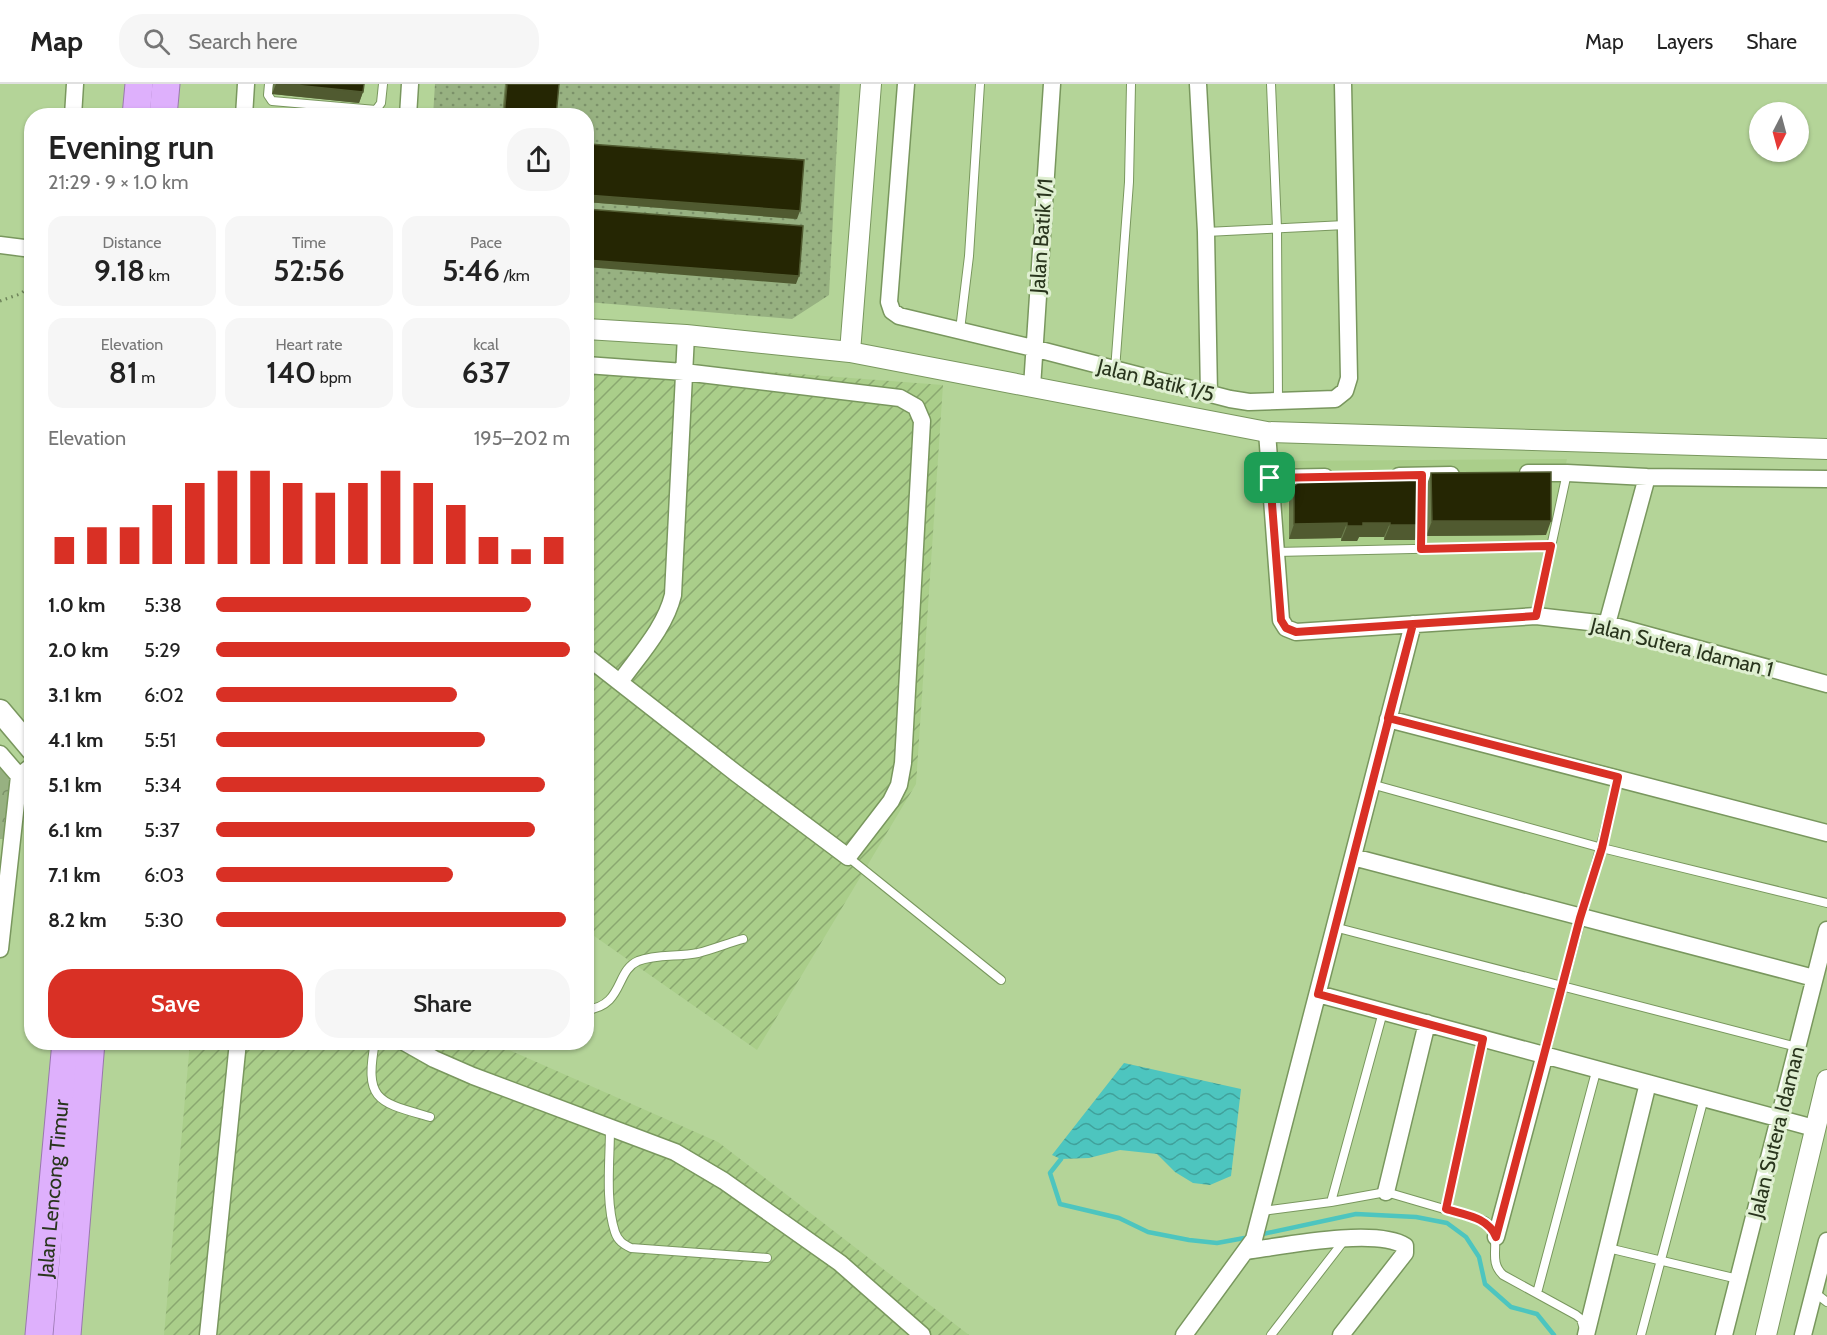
<!DOCTYPE html>
<html lang="en">
<head>
<meta charset="utf-8">
<style>
  :root { --surface:#fff; --page:#f6f6f6; --text:#222; --muted:#767676; --line:#e0e0e0; --accent:#d93025 }
  body { margin:0; font-family:Cabin,sans-serif; background:var(--page); color:var(--text); height:100vh; display:flex; flex-direction:column; font-size:22px; white-space:nowrap }
  * { box-sizing:border-box; margin:0 }
  p { font-size:20px; color:var(--muted) }
  .icon { flex:none; width:33px; height:33px; fill:none; stroke:currentColor; stroke-width:2; stroke-linecap:round; stroke-linejoin:round }
  .map { position:relative; flex:1; overflow:hidden }
  .drawer { position:absolute; left:24px; top:24px; width:570px; height:942px; display:flex; flex-direction:column; background:var(--surface); border-radius:24px; box-shadow:0 2px 4px #0004 }
  .drawer>* { flex:none }
  .needle { width:39px; rotate:186deg }
  .fabs { position:absolute; left:1749px; top:18px; display:grid; gap:12px }
  .fabs a { display:grid; place-items:center; width:60px; height:60px; border-radius:50%; background:var(--surface); box-shadow:0 2px 4px #0004; font-size:30px }
  .pin { position:absolute; display:grid; place-items:center; width:51px; height:51px; color:#fff; margin:-26px; border-radius:12px; box-shadow:0 3px 9px #0006 }
  .round { display:grid; place-items:center; flex:none; width:63px; height:63px; border-radius:24px; background:var(--page) }
  .summary { display:flex; align-items:center; justify-content:space-between; height:102px; padding:0 24px }
  h1 { font-size:33px; font-weight:600; line-height:45px }
  .metrics { display:grid; grid-template-columns:repeat(3,1fr); gap:9px; height:102px; padding:6px 24px }
  .metrics div { display:grid; align-content:center; border-radius:15px; background:var(--page); text-align:center }
  .metrics b { font-size:30px; font-weight:600 }
  .metrics small { font-size:16px; font-weight:400 }
  .metrics p { font-size:16px }
  .chart { height:168px; padding:12px 24px }
  .chart p { display:flex; justify-content:space-between }
  .chart svg { width:100%; height:108px; margin-top:6px; stroke:var(--accent); stroke-width:6 }
  .button { display:flex; gap:12px; margin-top:auto; padding:12px 24px }
  .button a { flex:1; height:69px; border-radius:24px; background:var(--accent); color:#fff; font-size:24px; font-weight:600; line-height:69px; text-align:center }
  .button a+a { background:var(--page); color:var(--text) }
  ul { padding:0 24px; list-style:none; font-size:20px }
  li { display:grid; grid-template-columns:96px 72px 1fr; align-items:center; height:45px }
  li i { height:15px; border-radius:8px; background:var(--accent) }
  header { display:flex; align-items:center; gap:36px; box-sizing:border-box; height:84px; padding:0 30px; background:var(--surface); border-bottom:2px solid var(--line) }
  header strong { font-size:28px }
  nav { display:flex; gap:33px; margin-inline-start:auto; font-size:21px }
  .search { width:420px; height:54px; background:var(--page); display:flex; align-items:center; gap:15px; box-sizing:border-box; padding:0 21px; border-radius:24px; color:var(--muted); font-size:22px }
  .map>svg:first-child { display:block }
  .built { fill:#aace8a }
  .industrial { fill:url(#industrial-furrows) }
  .grass { fill:url(#grass-dots) }
  .park { fill:url(#park-crowns) }
  .water { fill:url(#water-waves) }
  .lines { fill:none; stroke-linecap:round; stroke-linejoin:round }
  .stream { stroke:#4dc5bf; stroke-width:4.5 }
  .service-casing { stroke:#79975e; stroke-width:10 }
  .minor-casing { stroke:#79975e; stroke-width:19 }
  .tertiary-casing { stroke:#79975e; stroke-width:22 }
  .secondary-casing { stroke:#79975e; stroke-width:25 }
  .trunk-casing { stroke:#9978ae; stroke-width:29 }
  .path { stroke:#6e845a; stroke-width:3; stroke-dasharray:1.5 4.5; stroke-linecap:butt }
  .service { stroke:#fff; stroke-width:8 }
  .minor { stroke:#fff; stroke-width:16 }
  .tertiary { stroke:#fff; stroke-width:20 }
  .secondary { stroke:#fff; stroke-width:22 }
  .trunk { stroke:#deb0fc; stroke-width:27 }
  .wall { fill:#6c7d4e }
  .shaded-wall { fill:#505a30 }
  .building { fill:#252603; stroke:#505a30; stroke-width:1.5 }
  .route-casing { stroke:#fff; stroke-width:12 }
  .route { stroke:#d93025; stroke-width:8 }
  .labels { text-anchor:middle; dominant-baseline:central; stroke-width:6; stroke-linejoin:round; paint-order:stroke }
  .street-label { font-size:21px; fill:#29351d; stroke:#dfefd1 }
</style>
</head>
<body>
<header>
<strong>Map</strong>
<div class="search"><svg class="icon" aria-label="search" viewBox="0 0 24 24"><circle cx="10" cy="10" r="6"/><path d="M15 15l6 6"/></svg>Search here</div>
<nav><a>Map</a><a>Layers</a><a>Share</a></nav>
</header>
<div class="map">
<svg width="1827" height="1251" viewBox="0 0 1827 1251">
  <defs>
    <pattern id="industrial-furrows" width="10" height="10" patternUnits="userSpaceOnUse" patternTransform="scale(1.5)"><rect width="10" height="10" fill="#aace8a"/><path d="M-1 1l2-2M0 10L10 0M9 11l2-2" fill="none" stroke="#8aa870"/></pattern>
    <pattern id="grass-dots" width="8" height="8" patternUnits="userSpaceOnUse" patternTransform="scale(1.5)"><rect width="8" height="8" fill="#97b181"/><path d="M2 2h.1M6 6h.1" fill="none" stroke="#7b9169" stroke-width="1.8" stroke-linecap="round"/></pattern>
    <pattern id="park-crowns" width="20" height="18" patternUnits="userSpaceOnUse" patternTransform="scale(1.5)"><rect width="20" height="18" fill="#97b181"/><path d="M2 6a3 3 0 1 1 6 0M12 15a3 3 0 1 1 6 0" fill="none" stroke="#7b9169"/></pattern>
    <pattern id="water-waves" width="16" height="10" patternUnits="userSpaceOnUse" patternTransform="scale(1.5)"><rect width="16" height="10" fill="#4dc5bf"/><path d="M0 5q4-4 8 0t8 0" fill="none" stroke="#40a19b"/></pattern>
  </defs>
  <rect width="100%" height="100%" fill="#b4d498"/>
  <!-- built -->
  <path class="built" d="M1567 375 1548 459 1284 463 1283 377Z"/>
  <!-- industrial -->
  <path class="industrial" d="M586 274 943 301 916 700 757 966 587 847Z
    M190 958 493 959 718 1058 969 1251H164Z"/>
  <!-- grass -->
  <path class="grass" d="M435 0H840L829 211 792 235 587 218 586 32H433Z"/>
  <!-- park -->
  <path class="park" d="M0 675 10 686 6 755H0Z"/>
  <!-- water -->
  <path class="water" d="M1124 979 1241 1005 1231 1092 1210 1101 1193 1099 1175 1088 1157 1070 1120 1066 1089 1074 1061 1075 1052 1071Z"/>
  <g class="lines">
    <!-- stream -->
    <path class="stream" d="M1061 1075 1050 1089 1060 1120 1119 1134 1148 1148 1189 1156 1217 1159 1250 1153
      M1258 1151 1356 1130 1416 1133 1447 1139 1466 1153 1479 1173 1485 1200 1511 1223 1537 1230 1554 1251"/>
    <!-- service casing -->
    <g class="service-casing">
      <path id="service" d="M269 0 268 11 272 17 376 26 381 19 383 0
        M1271 0 1277 144 1278 317
        M1206 148 1345 141
        M960 246 969 172 980 0
        M1115 286 1129 98 1131 0
        M1421 465 1422 391
        M1276 468 1551 462
        M1536 532 1567 389
        M1371 700 1602 764 1827 819
        M848 773 1001 896
        M1334 843 1797 963
        M586 926C624 922 615 887 638 877 656 870 679 873 698 869 714 865 728 859 743 855
        M375 958C364 1017 378 1018 430 1033
        M1545 970C1568 878 1596 786 1618 694
        M610 1044C610 1076 605 1118 615 1148 618 1157 623 1160 631 1164L767 1174
        M1331 1118 1383 928
        M1446 1125 1483 955
        M1262 1127 1331 1118 1386 1108 1485 1137C1506 1156 1485 1174 1503 1191L1576 1231 1581 1235 1584 1245
        M1608 1164 1738 1195
        M1814 1208 1827 1218
        M1537 1209 1597 984
        M1271 1251 1346 1154
        M1641 1251 1704 1014"/>
    </g>
    <!-- minor casing -->
    <g class="minor-casing">
      <path id="minor" d="M906 0 889 218 892 227 899 232 1033 264 1230 315 1249 318 1335 315 1345 307 1349 294 1343 0
        M1198 0 1206 148 1209 310
        M73 32 75 0
        M244 32 246 0
        M408 32 410 0
        M0 161 32 165
        M586 281 684 288 900 314 916 323 922 337 903 679 899 701 891 717 848 773 737 690 586 572
        M1032 303 1052 0
        M1267 348 1281 536 1286 544 1296 548 1536 532 1607 540 1827 600
        M1528 389H1567L1647 393 1827 395
        M1399 392 1451 391
        M1270 394 1325 393
        M1607 540 1647 393
        M620 598C639 571 665 544 673 511L686 251
        M1388 635 1827 749
        M0 670 19 692
        M1353 773 1814 894
        M0 865 19 692 32 682
        M1318 910 1814 1044
        M404 958 434 975 473 992 675 1068 724 1097 840 1179 922 1251
        M1386 1108 1427 939
        M1496 1153 1545 970
        M1247 1167C1282 1162 1376 1143 1405 1162V1169L1341 1251
        M208 1251 238 958
        M1184 1251 1254 1155 1413 540
        M1586 1251 1648 999
        M1724 1251 1827 846
        M1803 1251 1827 1157"/>
    </g>
    <!-- tertiary casing -->
    <g class="tertiary-casing">
      <path id="tertiary" d="M586 245 686 251 850 268 1267 348 1827 365
        M850 268 871 0
        M1766 1251 1827 996"/>
    </g>
    <!-- secondary casing -->
    <g class="secondary-casing">
      <path id="secondary" d="M0 627 32 665"/>
    </g>
    <!-- trunk casing -->
    <g class="trunk-casing">
      <g id="trunk">
        <path d="M136 32 139 0"/>
        <path d="M163 32 166 0"/>
        <path id="s1" d="M39 1251 66 958"/>
        <path d="M67 1251 91 958"/>
      </g>
    </g>
    <!-- path -->
    <path class="path" d="M0 217 20 210 32 201"/>
    <!-- service -->
    <use href="#service" class="service"/>
    <!-- minor -->
    <use href="#minor" class="minor"/>
    <!-- tertiary -->
    <use href="#tertiary" class="tertiary"/>
    <!-- secondary -->
    <use href="#secondary" class="secondary"/>
    <!-- trunk -->
    <use href="#trunk" class="trunk"/>
  </g>
  <!-- wall -->
  <path class="wall" d="M273 0H364L363 8 359 19 272 10Z
    M505 0H559L556 32H502Z
    M589 60 797 135 586 118V66Z
    M1431 389 1546 451 1426 452V403Z
    M1421 390 1415 456H1384V453H1359L1357 457H1341V454L1289 455V417L1294 402Z"/>
  <!-- shaded-wall -->
  <path class="shaded-wall" d="M276 0H285L363 8 359 19 272 10Z
    M586 111 800 127 797 135 586 118Z
    M586 176 799 192 796 200 586 183Z
    M1432 437H1551L1546 451 1426 452Z
    M1347 439 1341 454 1289 455 1294 440Z
    M1363 439H1390L1384 453H1359L1357 457H1341L1347 442Z
    M1390 441H1421L1415 456H1384Z"/>
  <!-- building -->
  <path class="building" d="M285 0H364L363 8Z
    M507 0H559L556 32H504Z
    M589 60 804 76 800 127 586 111V89Z
    M586 125 803 142 799 192 586 176Z
    M1551 388V437H1432L1431 389Z
    M1421 390V441H1390V439H1363V442H1347V439L1294 440V402L1307 392Z"/>
  <g class="lines">
    <!-- route casing -->
    <g class="route-casing">
      <path id="route" d="M1270 394 1281 536 1286 544 1296 548 1413 540 1318 910 1483 955 1446 1125C1465 1131 1488 1133 1496 1153L1580 834 1602 764 1618 693 1388 634 1413 540 1536 532 1551 462 1421 465 1422 391 1270 394"/>
    </g>
    <!-- route -->
    <use href="#route" class="route"/>
  </g>
  <g class="labels">
    <!-- street labels -->
    <g class="street-label">
      <text transform="translate(1041 152) rotate(-86)">Jalan Batik 1/1</text>
      <text transform="translate(1156 296) rotate(14)">Jalan Batik 1/5</text>
      <text transform="translate(1682 563) rotate(14)">Jalan Sutera Idaman 1</text>
      <text transform="translate(1776 1048) rotate(-76)">Jalan Sutera Idaman</text>
      <text stroke="none"><textPath href="#s1" startOffset="147">Jalan Lencong Timur</textPath></text>
    </g>
  </g>
</svg>
<div class="fabs">
<a><svg class="needle" viewBox="-14 -14 28 28"><path d="M0-13l5 13h-10z" fill="#e53935"/><path d="M0 13l5-13h-10z" fill="#767676"/></svg></a>
</div>
<div class="pin" style="left:1270px;top:394px;background:#1e9e55"><svg class="icon" aria-label="arrive" viewBox="0 0 24 24"><path d="M6 21V4h12l-3 4 3 4H6"/></svg></div>
<section class="drawer">
<div class="summary"><div><h1>Evening run</h1><p>21:29 · 9 × 1.0 km</p></div><a class="round"><svg class="icon" aria-label="share" viewBox="0 0 24 24"><path d="M12 15V3M7 8l5-5 5 5M5 13v7h14v-7"/></svg></a></div>
<div class="metrics">
<div><p>Distance</p><b>9.18<small> km</small></b></div>
<div><p>Time</p><b>52:56</b></div>
<div><p>Pace</p><b>5:46<small> /km</small></b></div>
</div>
<div class="metrics">
<div><p>Elevation</p><b>81<small> m</small></b></div>
<div><p>Heart rate</p><b>140<small> bpm</small></b></div>
<div><p>kcal</p><b>637</b></div>
</div>
<div class="chart"><p><span>Elevation</span>195–202 m</p>
<svg viewBox="0 0 160 44" preserveAspectRatio="none"><path d="M5 44V33M15 44V29M25 44V29M35 44V20M45 44V11M55 44V6M65 44V6M75 44V11M85 44V15M95 44V11M105 44V6M115 44V11M125 44V20M135 44V33M145 44V38M155 44V33"/></svg>
</div>
<ul>
<li><b>1.0 km</b>5:38<i style="width:89%"></i></li>
<li><b>2.0 km</b>5:29<i style="width:100%"></i></li>
<li><b>3.1 km</b>6:02<i style="width:68%"></i></li>
<li><b>4.1 km</b>5:51<i style="width:76%"></i></li>
<li><b>5.1 km</b>5:34<i style="width:93%"></i></li>
<li><b>6.1 km</b>5:37<i style="width:90%"></i></li>
<li><b>7.1 km</b>6:03<i style="width:67%"></i></li>
<li><b>8.2 km</b>5:30<i style="width:99%"></i></li>
</ul>
<div class="button"><a>Save</a><a>Share</a></div>
</section>
</div>
</body>
</html>
